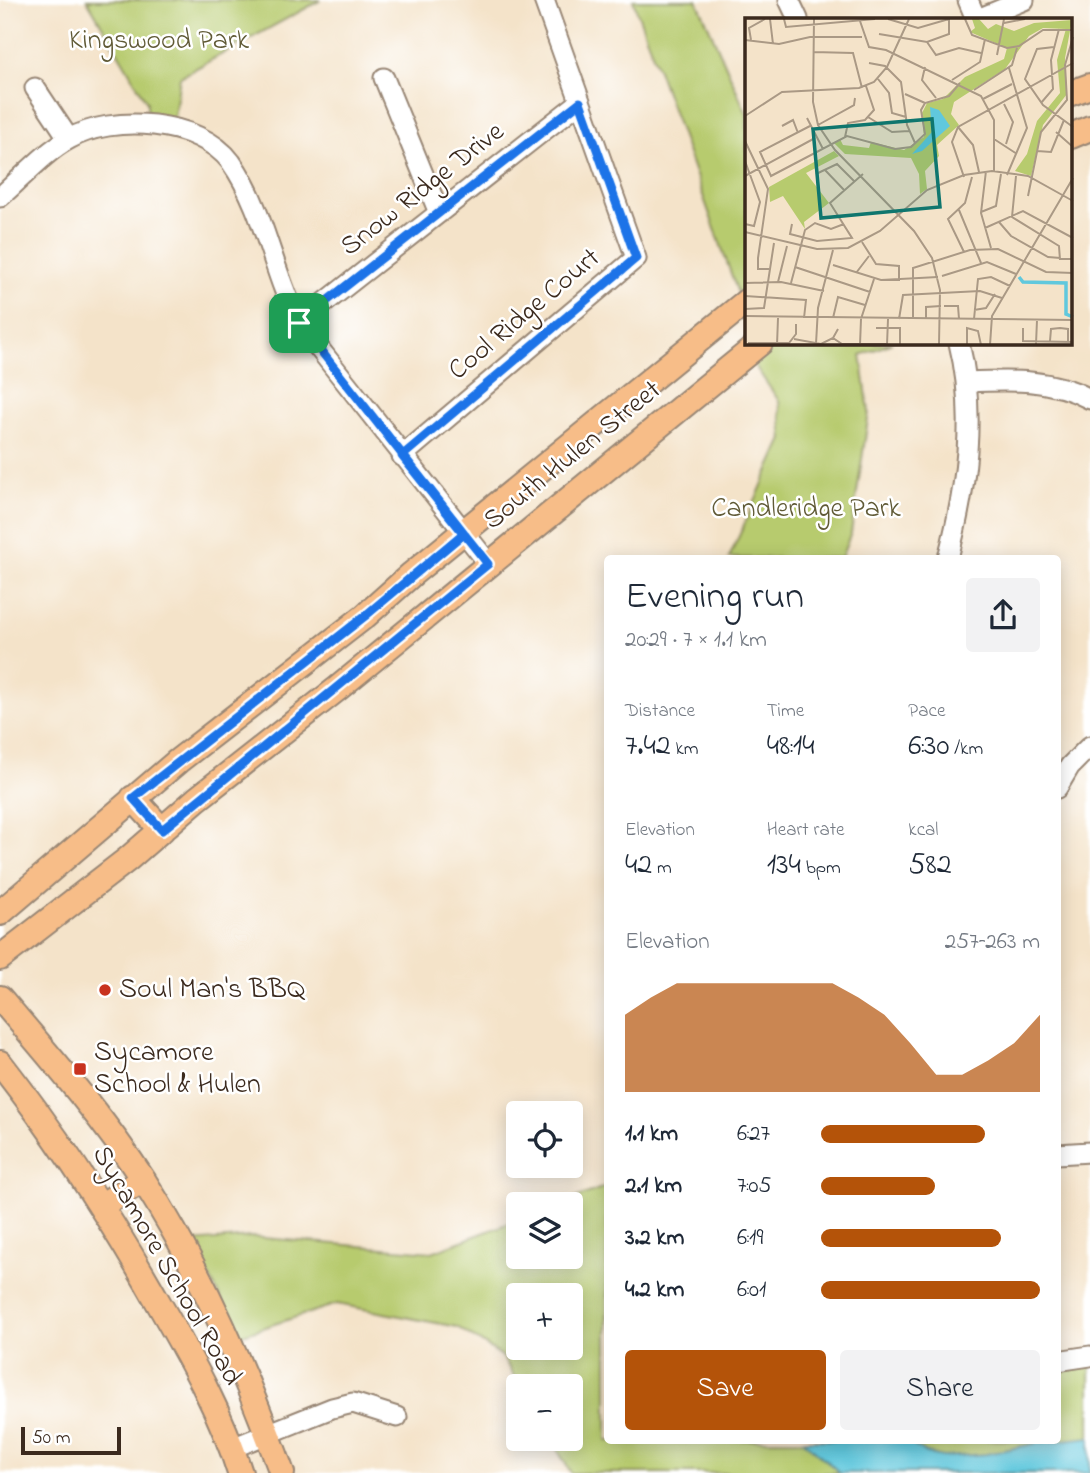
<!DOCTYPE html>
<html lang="en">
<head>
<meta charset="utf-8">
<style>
  :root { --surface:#fff; --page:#f2f2f3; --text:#1f2937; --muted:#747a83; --accent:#b45309 }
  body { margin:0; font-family:"Indie Flower",sans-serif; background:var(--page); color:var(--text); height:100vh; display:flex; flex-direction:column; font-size:26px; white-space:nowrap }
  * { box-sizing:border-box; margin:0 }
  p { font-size:23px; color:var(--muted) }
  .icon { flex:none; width:38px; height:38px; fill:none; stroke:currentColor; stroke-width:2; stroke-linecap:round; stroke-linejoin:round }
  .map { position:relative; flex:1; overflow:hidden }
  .drawer { position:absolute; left:604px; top:555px; width:457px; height:889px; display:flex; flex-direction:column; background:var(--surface); border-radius:7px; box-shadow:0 4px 18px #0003 }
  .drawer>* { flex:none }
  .fabs { position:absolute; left:506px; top:1101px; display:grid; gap:14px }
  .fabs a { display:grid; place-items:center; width:77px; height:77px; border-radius:7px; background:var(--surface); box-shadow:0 4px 18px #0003; font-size:35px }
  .scale { position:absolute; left:21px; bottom:18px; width:100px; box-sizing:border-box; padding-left:7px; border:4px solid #3b2a1e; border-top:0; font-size:19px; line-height:24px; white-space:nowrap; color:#3b2a1e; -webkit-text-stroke:5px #fff; paint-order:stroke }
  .pin { position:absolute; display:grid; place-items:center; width:60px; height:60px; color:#fff; margin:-30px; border-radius:14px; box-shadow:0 4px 10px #0006 }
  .round { display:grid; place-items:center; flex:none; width:74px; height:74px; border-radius:7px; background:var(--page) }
  .overview { display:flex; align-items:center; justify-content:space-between; height:119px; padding:0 21px }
  h1 { font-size:38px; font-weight:600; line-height:52px }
  .stats { display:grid; grid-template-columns:repeat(3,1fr); gap:10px; height:119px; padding:7px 21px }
  .stats div { display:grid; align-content:center }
  .stats b { font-size:30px; font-weight:600 }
  .stats small { font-size:19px; font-weight:400 }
  .stats p { font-size:19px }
  .chart { height:196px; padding:14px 21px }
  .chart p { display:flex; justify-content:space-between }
  .chart svg { width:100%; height:126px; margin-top:7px; fill:var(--accent); opacity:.7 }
  .primary-button { display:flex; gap:14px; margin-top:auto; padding:14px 21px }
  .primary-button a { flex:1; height:80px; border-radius:7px; background:var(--accent); color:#fff; font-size:28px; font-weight:600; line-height:80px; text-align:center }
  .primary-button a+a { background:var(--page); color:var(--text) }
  ul { padding:0 21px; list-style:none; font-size:23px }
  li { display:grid; grid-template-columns:112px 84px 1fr; align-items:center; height:52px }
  li i { height:18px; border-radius:9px; background:var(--accent) }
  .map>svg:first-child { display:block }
  .green { fill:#b7cb6e; stroke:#797a46; stroke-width:2; fill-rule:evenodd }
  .water { fill:#60c8dd; stroke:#4e797e; stroke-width:2 }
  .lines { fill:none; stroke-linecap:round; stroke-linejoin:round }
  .minor-casing { stroke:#988674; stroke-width:23 }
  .major-casing { stroke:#988674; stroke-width:28 }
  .minor { stroke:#fff; stroke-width:19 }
  .major { stroke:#f7bd88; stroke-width:24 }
  .route-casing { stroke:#fff; stroke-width:14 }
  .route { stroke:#1a73e8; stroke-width:9 }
  .poi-dot { fill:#c8321e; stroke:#fff; stroke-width:2.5 }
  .labels { text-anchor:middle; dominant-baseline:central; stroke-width:5; stroke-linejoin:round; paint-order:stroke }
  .park-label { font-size:28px; fill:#605a36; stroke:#fff }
  .street-label { font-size:28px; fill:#3b2a1e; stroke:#fff }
  .poi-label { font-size:28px; fill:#3b2a1e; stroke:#fff; text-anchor:start }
  .inset-river { fill:none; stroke:#60c8dd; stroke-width:3.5 }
  .inset-road { fill:none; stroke:#aa9985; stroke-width:2 }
  .view { fill:#0f766e; fill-opacity:0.15; stroke:#0f766e; stroke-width:3.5 }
  .inset-edge { fill:none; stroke:#3b2a1e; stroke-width:3.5 }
</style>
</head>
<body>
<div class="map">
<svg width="1090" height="1473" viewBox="0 0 1090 1473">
  <rect width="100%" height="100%" fill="#fff"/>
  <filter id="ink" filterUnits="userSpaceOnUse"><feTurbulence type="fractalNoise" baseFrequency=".0143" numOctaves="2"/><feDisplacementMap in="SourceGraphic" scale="14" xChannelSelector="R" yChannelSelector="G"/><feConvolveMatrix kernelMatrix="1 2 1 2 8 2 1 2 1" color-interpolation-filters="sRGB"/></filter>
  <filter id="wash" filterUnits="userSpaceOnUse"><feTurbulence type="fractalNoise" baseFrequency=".00686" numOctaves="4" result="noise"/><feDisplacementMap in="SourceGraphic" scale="28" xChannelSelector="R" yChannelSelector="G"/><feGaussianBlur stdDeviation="1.57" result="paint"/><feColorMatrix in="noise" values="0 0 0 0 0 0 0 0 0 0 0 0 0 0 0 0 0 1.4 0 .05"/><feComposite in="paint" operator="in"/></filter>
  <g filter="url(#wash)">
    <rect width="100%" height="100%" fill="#f4e3c9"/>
    <!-- green -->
    <path class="green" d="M87 0H321L180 77 173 124 147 118V102Z
      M633 0H697L747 114V289L739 296Z
      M777 343H892L861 355 869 412 851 533 841 558H729L783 439 779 401 753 363Z
      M607 1186V1440H1057V1371L1090 1366V1473H571L551 1439 570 1438V1386H520L502 1356 457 1327 337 1304 240 1335 191 1242 251 1237 432 1252 518 1220V1256H570V1204H560ZM518 1295H570V1348H518Z"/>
    <!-- water -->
    <path class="water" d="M1090 1437V1473H840L803 1440H904L926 1453 943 1457 986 1454 1037 1443Z"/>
  </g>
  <g filter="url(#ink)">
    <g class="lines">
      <!-- minor casing -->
      <g class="minor-casing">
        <path id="minor" d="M789 0 798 19
          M968 0 976 19
          M978 19 1024 0
          M384 78 439 213
          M35 88 69 139
          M0 197C20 180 46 151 69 139 112 114 199 119 231 162 265 210 272 272 299 323L489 564
          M299 323 580 102
          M967 382C1010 380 1051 378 1090 399
          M402 456 636 258 544 0
          M948 558C966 488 977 415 959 343
          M1057 788 1070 766 1090 746
          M1057 1154 1090 1152
          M1057 1361 1090 1356
          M232 1448 332 1408 353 1403 397 1417"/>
      </g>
      <!-- major casing -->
      <g class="major-casing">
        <path id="major" d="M1071 93 1090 86
          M1071 136 1090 128
          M133 798 162 830
          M0 913 178 761 365 616 412 574 747 301
          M0 958 128 859 197 799 337 689 760 343
          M0 998C50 1057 102 1116 144 1181 202 1272 245 1372 282 1473
          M0 1063C61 1141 113 1222 162 1309 192 1361 222 1415 240 1473
          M102 1205 143 1180"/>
      </g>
      <!-- minor -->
      <use href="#minor" class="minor"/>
      <!-- major -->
      <use href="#major" class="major"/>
    </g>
  </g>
  <g class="lines" filter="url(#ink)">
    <!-- route casing -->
    <g class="route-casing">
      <path id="route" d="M299 323 464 533 365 616 133 798 162 830 488 564 402 456 636 258 580 102 299 323"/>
    </g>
    <!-- route -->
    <use href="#route" class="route"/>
  </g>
  <!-- markers -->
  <g class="poi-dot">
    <circle cx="105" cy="990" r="7"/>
    <rect x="73" y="1062" width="14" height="14" rx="3.5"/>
  </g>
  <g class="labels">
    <!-- park labels -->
    <g class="park-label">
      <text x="159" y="41">Kingswood Park</text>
      <text x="806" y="509">Candleridge Park</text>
    </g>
    <!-- street labels -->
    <g class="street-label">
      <text transform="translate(423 190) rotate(-38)">Snow Ridge Drive</text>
      <text transform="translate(525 315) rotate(-40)">Cool Ridge Court</text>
      <text transform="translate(573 456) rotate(-39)">South Hulen Street</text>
      <text transform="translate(166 1266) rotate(60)">Sycamore School Road</text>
    </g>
    <!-- poi labels -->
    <g class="poi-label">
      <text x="119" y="990">Soul Man's BBQ</text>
      <text x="94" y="1053">Sycamore<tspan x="94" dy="32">School &amp; Hulen</tspan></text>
    </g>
  </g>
  <!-- overview -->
  <g transform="translate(745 18)">
    <rect width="327" height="327" fill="#f4e3c9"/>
    <path d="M227 1H234L243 11 251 6 269 13 289 5 327 2 320 40 322 76 298 107 286 158 270 153 282 136 292 103 315 75 312 42 321 11 298 10 284 18 260 51 209 84 206 96 214 107 192 127 194 138 180 153 182 171 175 176 174 156 166 140 100 136 89 125 95 121 98 127 124 130 126 124 159 132 179 119 177 95 182 85 198 81 220 59 259 41 262 30 225 14 230 10ZM89 133 94 138 61 155 84 185 59 204 60 211 38 178 25 184 24 169Z" fill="#b7cb6e"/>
    <path d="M185 89 194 92 205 108 177 133 167 136 187 114Z" fill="#60c8dd"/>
    <path class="inset-river" d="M274 259 278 264 321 265V296L328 299"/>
    <path class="inset-road" d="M25 1 28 26M39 1 41 9 130 1M69 1 68 84 73 107 90 132 169 213 187 240 195 272 194 327M143 1 173 10 204 1M220 1 227 17 262 30 274 28 298 12H328M115 3 124 29 141 32 236 78 249 102V153M259 5 280 1M134 16 182 24 204 16V1M0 22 34 26 65 19H117M6 22 4 10 20 1M182 24 191 37 214 30 236 35M309 29 292 31 280 61 298 87 328 109M68 34 108 35 117 70M252 37 259 1M124 45 140 48 156 64 162 107 170 125M180 49 177 62 191 80M133 61 144 75 147 95 161 99M207 62 235 44 240 21M229 72 267 47 272 30M160 76 180 85M238 81 267 66M296 85 308 71 306 42 314 11M259 86 268 104 261 126M0 98 37 74 114 70 129 64 142 49 164 1M123 99 147 114 164 113M62 100 78 131M73 107 109 87 110 80M37 108 48 102 53 115M65 108 15 134 26 158 102 118 150 131 166 129 180 116 176 92 180 85 204 78 215 65M213 109 228 127 234 154M311 114 328 129M100 119 103 105 120 102 129 92 121 68M249 121 272 136M0 123 23 171 13 240V251H24M292 133 306 134 319 102M0 143 15 184 9 208 0 206M80 152 100 173M241 153 236 195 246 230M71 156 92 146 110 164M262 157 282 110 264 50M0 158 70 120M271 158 267 199 314 228 315 242M219 159 207 124 213 109 328 45M283 178 296 114 322 82 320 47 328 19M214 192 236 245M236 194 251 188 256 156M254 204 266 218 303 239 328 241M47 206 45 216 72 223 107 220 85 185 118 156M240 210 278 193 328 220M0 214 72 231 103 230 135 213 182 172 219 157 247 153 283 158 328 183M117 224 131 246 154 248V263M219 234 203 201 220 185 227 159M88 247 136 262 193 259M50 249 125 274M111 255 124 238M197 258 242 244 271 256M33 264 42 228M0 265 36 264 79 273M46 265 60 212 70 205 86 211 99 206M0 278 61 282 59 300M199 288H213L214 301M0 291 19 290 29 225M229 292 241 290 250 276M0 298 328 302M88 300 93 279 120 287M154 301 158 277 235 273 257 280M168 301V250L225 232 253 231 301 254 328 255M181 301V289L196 288M229 301 233 261 246 259 265 268M131 310H155V327M278 310V323L328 324M88 320 97 326H142M49 321 76 326 88 320 93 311M305 323 306 311 315 310 323 311V324M3 325H44L51 316V306M71 326 73 290 88 232M291 326 292 302M32 327 33 300M115 327 116 301 129 261M142 327 143 301M222 327V310L233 313 236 327M245 327 247 298 328 160"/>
    <path class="view" d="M187 101 195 189 76 200 68 111Z"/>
    <rect width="327" height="327" class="inset-edge"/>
  </g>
</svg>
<div class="fabs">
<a><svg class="icon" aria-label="locate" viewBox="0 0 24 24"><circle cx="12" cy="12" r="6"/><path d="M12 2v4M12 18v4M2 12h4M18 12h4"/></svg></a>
<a><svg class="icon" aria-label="layers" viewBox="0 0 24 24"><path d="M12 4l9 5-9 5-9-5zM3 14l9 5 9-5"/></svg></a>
<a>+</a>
<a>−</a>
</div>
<div class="scale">50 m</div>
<div class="pin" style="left:299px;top:323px;background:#1e9e55"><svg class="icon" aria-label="arrive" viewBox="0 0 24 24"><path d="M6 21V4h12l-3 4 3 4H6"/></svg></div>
<section class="drawer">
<div class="overview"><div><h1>Evening run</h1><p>20:29 · 7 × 1.1 km</p></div><a class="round"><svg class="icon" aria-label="share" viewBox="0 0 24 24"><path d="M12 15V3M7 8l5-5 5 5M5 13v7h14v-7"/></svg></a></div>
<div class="stats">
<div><p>Distance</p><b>7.42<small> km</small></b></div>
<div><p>Time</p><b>48:14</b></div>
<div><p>Pace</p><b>6:30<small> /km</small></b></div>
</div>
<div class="stats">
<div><p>Elevation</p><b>42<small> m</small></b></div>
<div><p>Heart rate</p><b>134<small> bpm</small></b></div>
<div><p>kcal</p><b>582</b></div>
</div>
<div class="chart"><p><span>Elevation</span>257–263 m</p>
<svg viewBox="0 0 160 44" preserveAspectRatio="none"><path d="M0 44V17L10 11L20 6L30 6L40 6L50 6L60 6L70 6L80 6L90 11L100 17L110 27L120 38L130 38L140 33L150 27L160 17V44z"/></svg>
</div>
<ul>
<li><b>1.1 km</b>6:27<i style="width:75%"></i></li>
<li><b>2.1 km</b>7:05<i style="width:52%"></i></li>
<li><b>3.2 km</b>6:19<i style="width:82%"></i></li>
<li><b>4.2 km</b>6:01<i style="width:100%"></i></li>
</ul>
<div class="primary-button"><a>Save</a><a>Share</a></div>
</section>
</div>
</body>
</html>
